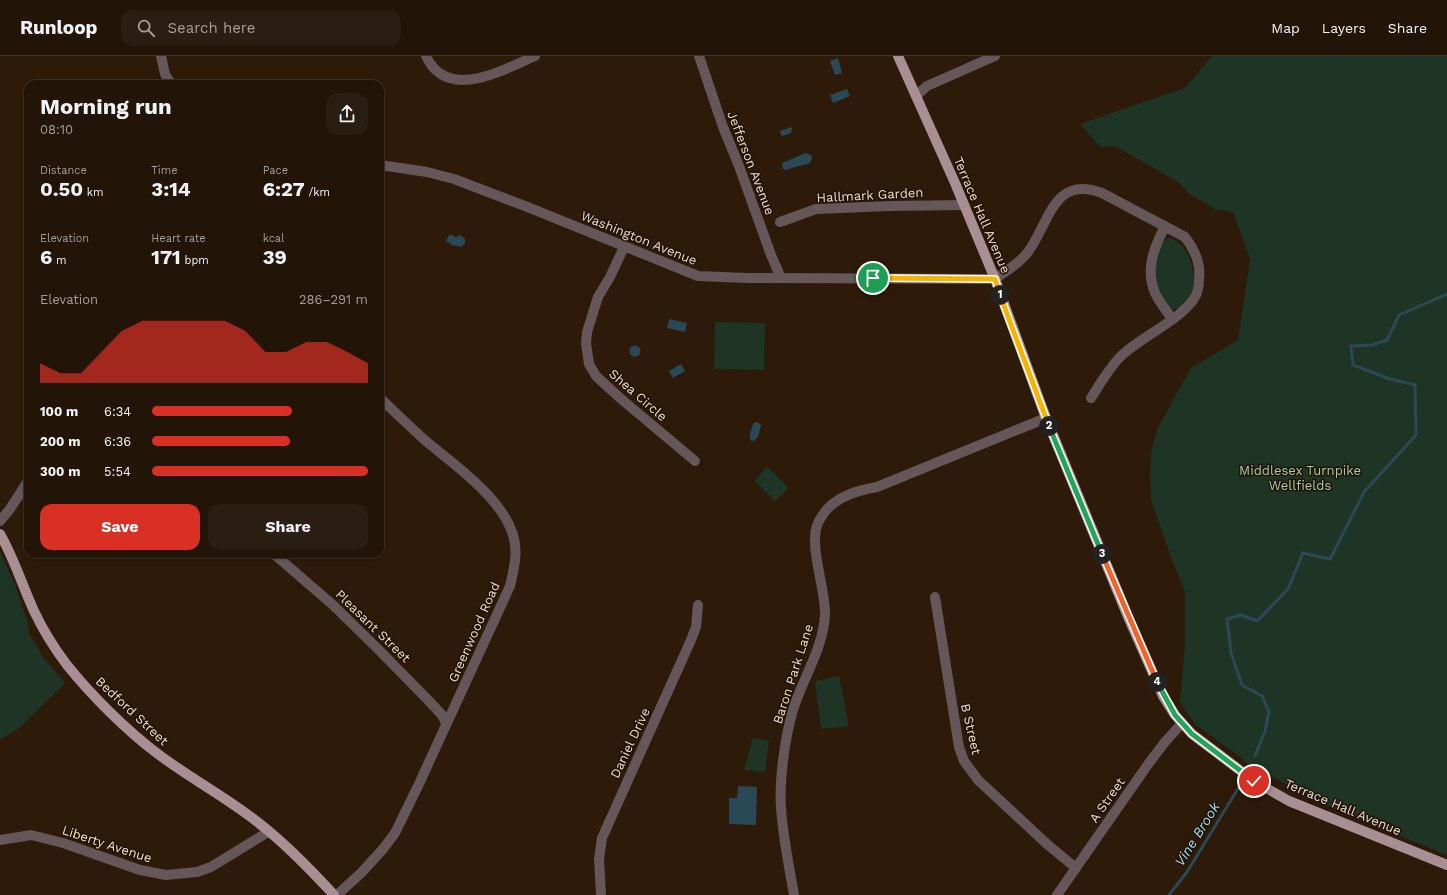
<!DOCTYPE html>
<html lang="en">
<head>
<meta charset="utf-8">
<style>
  :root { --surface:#221407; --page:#2a1d11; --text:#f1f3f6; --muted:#a29e9b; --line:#3f3328; --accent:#d93025 }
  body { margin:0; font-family:"Work Sans",sans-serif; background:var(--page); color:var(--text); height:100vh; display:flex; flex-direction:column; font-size:15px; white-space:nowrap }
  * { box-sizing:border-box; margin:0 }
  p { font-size:13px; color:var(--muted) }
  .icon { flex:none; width:22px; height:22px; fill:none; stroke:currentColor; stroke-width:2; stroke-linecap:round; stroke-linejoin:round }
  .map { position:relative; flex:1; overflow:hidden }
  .sheet { position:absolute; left:24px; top:24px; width:360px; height:478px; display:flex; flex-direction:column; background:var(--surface); border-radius:12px; box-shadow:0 1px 3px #0004,0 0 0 1px var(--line) }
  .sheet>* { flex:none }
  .pin { position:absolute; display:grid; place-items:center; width:34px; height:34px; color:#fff; margin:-17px; border:2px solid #fff; border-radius:50%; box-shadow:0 1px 4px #0007 }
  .km { position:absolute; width:20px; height:20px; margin:-10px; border-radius:50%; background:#222; color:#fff; font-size:11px; line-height:20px; text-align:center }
  .round { display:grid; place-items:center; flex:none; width:42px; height:42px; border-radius:12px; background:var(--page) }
  .headline { display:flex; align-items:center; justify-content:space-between; height:68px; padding:0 16px }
  h1 { font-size:22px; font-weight:700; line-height:30px }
  .stats { display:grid; grid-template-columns:repeat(3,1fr); gap:6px; height:68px; padding:4px 16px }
  .stats div { display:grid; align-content:center }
  .stats b { font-size:20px; font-weight:700 }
  .stats small { font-size:11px; font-weight:400 }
  .stats p { font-size:11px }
  .chart { height:112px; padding:8px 16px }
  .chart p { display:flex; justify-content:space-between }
  .chart svg { width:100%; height:72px; margin-top:4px; fill:var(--accent); opacity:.7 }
  .button { display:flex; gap:8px; margin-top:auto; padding:8px 16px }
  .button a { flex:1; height:46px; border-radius:12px; background:var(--accent); color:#fff; font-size:16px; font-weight:700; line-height:46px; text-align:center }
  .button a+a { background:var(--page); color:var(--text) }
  ul { padding:0 16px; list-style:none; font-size:13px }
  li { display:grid; grid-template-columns:64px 48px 1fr; align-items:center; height:30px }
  li i { height:10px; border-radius:5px; background:var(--accent) }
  header { display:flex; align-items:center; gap:24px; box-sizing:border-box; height:56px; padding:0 20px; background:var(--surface); border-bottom:1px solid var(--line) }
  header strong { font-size:19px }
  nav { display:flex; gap:22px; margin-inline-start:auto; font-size:14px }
  .search { width:280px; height:36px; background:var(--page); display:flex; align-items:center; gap:10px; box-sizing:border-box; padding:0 14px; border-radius:12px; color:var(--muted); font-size:15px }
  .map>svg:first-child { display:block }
  .green { fill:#1e3525 }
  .water { fill:#2a4956 }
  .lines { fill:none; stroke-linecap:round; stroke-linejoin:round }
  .stream { stroke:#2a4956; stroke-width:3 }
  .minor { stroke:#645659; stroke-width:10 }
  .major { stroke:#a98e93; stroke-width:10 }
  .split-1-casing { stroke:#fff; stroke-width:8 }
  .split-2-casing { stroke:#fff; stroke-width:8 }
  .split-3-casing { stroke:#fff; stroke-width:8 }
  .split-4-casing { stroke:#fff; stroke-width:8 }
  .split-5-casing { stroke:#fff; stroke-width:8 }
  .split-1 { stroke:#f5b400; stroke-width:5 }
  .split-2 { stroke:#f5b400; stroke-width:5 }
  .split-3 { stroke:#22a559; stroke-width:5 }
  .split-4 { stroke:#f0652b; stroke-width:5 }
  .split-5 { stroke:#22a559; stroke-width:5 }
  .labels { text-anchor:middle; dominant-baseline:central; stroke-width:3; stroke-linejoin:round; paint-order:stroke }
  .street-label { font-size:13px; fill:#e8dcd1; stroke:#231102 }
  .park-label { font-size:13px; fill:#9dcfaa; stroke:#231102 }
  .water-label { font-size:14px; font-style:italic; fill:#9ddcf6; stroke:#231102 }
</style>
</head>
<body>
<header>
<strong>Runloop</strong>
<div class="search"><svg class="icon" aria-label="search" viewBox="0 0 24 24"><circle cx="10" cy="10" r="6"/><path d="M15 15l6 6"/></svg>Search here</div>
<nav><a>Map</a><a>Layers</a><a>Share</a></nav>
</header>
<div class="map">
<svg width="1447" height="839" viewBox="0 0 1447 839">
  <rect width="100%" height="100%" fill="#2d1a09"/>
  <!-- green -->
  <path class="green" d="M1212 0H1447V799C1408 783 1367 767 1328 750 1299 736 1270 719 1242 705L1243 703 1196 669 1187 657 1180 646 1185 589V535L1172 504 1151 444 1150 419 1151 397 1157 373 1191 312 1238 284 1250 203 1233 156 1214 153 1190 138 1178 126 1115 90 1100 91 1080 68 1185 32Z
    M1168 182C1194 186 1204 238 1180 251 1178 253 1174 253 1171 254 1166 247 1158 239 1154 231 1150 220 1157 187 1168 182Z
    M715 266 765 267 764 314 714 313Z
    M767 410 789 432 775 446 755 425Z
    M0 495 15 529 28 567 29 577 43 601 65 627 18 673 0 684Z
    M839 620 849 670 821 673 815 625Z
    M753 682 769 684 765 716 744 714Z"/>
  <!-- water -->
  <path class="water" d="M838 2 842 17 835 19 830 5Z
    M847 33 850 40 833 47 830 39Z
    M790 71 792 72 791 77 783 80 781 79 780 76 781 74 787 73Z
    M806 97 811 99 812 102 810 107 785 114 783 113 782 107Z
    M449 179H452L456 181 460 179 465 183V187L461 191 452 189 446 185Z
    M669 263 687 267 685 276 667 272Z
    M629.5 295a5.5 5.5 0 1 1 11 0a5.5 5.5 0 1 1-11 0Z
    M681 308 685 315 673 322 669 315Z
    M755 366 759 367 761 369 758 381 754 385 750 384C749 379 752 369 755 366Z
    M738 730 757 731 756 769 729 768V742H737Z"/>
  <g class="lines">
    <!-- stream -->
    <path class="stream" d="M1255 700 1265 675 1269 656 1262 640 1242 629 1231 597 1227 563 1241 559 1257 565 1288 533 1303 497 1330 503 1364 436 1416 379 1415 329 1390 323 1353 309 1351 290 1372 289 1387 284 1399 259 1447 238
      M1169 839 1187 816 1242 726"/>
    <!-- minor -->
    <path class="minor" d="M161 0 165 18 171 28
      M426 0C447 46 503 14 535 0
      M699 0 723 71 739 110 771 199 781 222
      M916 40 927 30 995 0
      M380 109 427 116 454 123 525 150 698 220 747 222 995 223C1007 214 1019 208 1028 196 1050 166 1053 119 1102 137L1185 181C1195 194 1201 207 1199 223 1199 230 1198 238 1193 244 1178 265 1141 281 1121 300 1109 312 1100 328 1091 342
      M780 166 816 153 890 150 964 149
      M1165 170C1154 192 1145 213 1155 237 1159 246 1167 255 1172 263
      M624 191 610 221 598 241 587 276 586 287 589 308 596 320 620 342 695 405
      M0 465 10 453 28 425
      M274 498 333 549 378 593 429 645 442 659 446 667
      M935 541 959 691 964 705 978 724 1048 789 1076 812
      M0 784 31 779 63 787 140 814 166 819 197 816 211 811 268 776
      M337 839 361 817 383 793 395 777 418 730 510 530C514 512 519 495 512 476 500 441 455 409 427 386 411 372 396 357 380 342
      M601 839 599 803 602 782 691 584 696 571 698 549
      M794 839C789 810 783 781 781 752 779 724 785 681 793 654 803 622 823 593 825 559 826 533 808 489 818 467 829 443 853 435 877 431L1046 362
      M1057 839 1149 707 1165 686 1182 667"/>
    <!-- major -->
    <path class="major" d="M898 0 955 127 995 223 1046 362 1129 563 1163 640 1175 659 1192 678 1237 712 1254 725 1289 745 1447 809
      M0 478C14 502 22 529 34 555 43 574 54 592 67 609 91 639 127 675 158 698 191 723 228 742 260 768 287 789 311 814 334 839"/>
  </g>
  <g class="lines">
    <!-- split-1 casing -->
    <g class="split-1-casing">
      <path id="split-1" d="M873 222 995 223 1000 239"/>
    </g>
    <!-- split-2 casing -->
    <g class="split-2-casing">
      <path id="split-2" d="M1000 239 1049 370"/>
    </g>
    <!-- split-3 casing -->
    <g class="split-3-casing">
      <path id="split-3" d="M1049 370 1102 498"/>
    </g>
    <!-- split-4 casing -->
    <g class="split-4-casing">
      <path id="split-4" d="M1102 498 1157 626"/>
    </g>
    <!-- split-5 casing -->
    <g class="split-5-casing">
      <path id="split-5" d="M1157 626 1175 659 1192 678 1254 725"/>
    </g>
    <!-- split-1 -->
    <use href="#split-1" class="split-1"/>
    <!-- split-2 -->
    <use href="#split-2" class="split-2"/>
    <!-- split-3 -->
    <use href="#split-3" class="split-3"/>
    <!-- split-4 -->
    <use href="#split-4" class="split-4"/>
    <!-- split-5 -->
    <use href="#split-5" class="split-5"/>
  </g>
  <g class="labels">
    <!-- street labels -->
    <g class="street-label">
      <text transform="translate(751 107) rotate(69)">Jefferson Avenue</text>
      <text transform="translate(870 139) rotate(-3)">Hallmark Garden</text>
      <text transform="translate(982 159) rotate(67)">Terrace Hall Avenue</text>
      <text transform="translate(639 182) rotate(22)">Washington Avenue</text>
      <text transform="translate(638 339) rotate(41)">Shea Circle</text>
      <text transform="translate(373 570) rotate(44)">Pleasant Street</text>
      <text transform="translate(474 576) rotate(-66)">Greenwood Road</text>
      <text transform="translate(793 618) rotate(-72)">Baron Park Lane</text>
      <text transform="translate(132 655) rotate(43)">Bedford Street</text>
      <text transform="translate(971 673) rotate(77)">B Street</text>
      <text transform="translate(630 687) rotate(-65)">Daniel Drive</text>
      <text transform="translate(1107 744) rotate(-55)">A Street</text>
      <text transform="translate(1343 751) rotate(23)">Terrace Hall Avenue</text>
      <text transform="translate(107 788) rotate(18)">Liberty Avenue</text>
    </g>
    <!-- park labels -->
    <g class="park-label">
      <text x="1300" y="414">Middlesex Turnpike<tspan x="1300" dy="15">Wellfields</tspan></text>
    </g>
    <!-- water labels -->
    <g class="water-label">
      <text transform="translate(1197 778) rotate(-58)">Vine Brook</text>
    </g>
  </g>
</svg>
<div class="pin" style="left:873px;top:222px;background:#1e9e55"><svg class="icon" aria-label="arrive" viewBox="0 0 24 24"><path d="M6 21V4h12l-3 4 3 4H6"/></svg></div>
<div class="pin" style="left:1254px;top:725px;background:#d93025"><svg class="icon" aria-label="check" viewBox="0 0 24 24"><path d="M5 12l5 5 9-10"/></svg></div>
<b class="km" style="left:1000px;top:239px">1</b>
<b class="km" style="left:1049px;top:370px">2</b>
<b class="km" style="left:1102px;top:498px">3</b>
<b class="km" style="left:1157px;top:626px">4</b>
<section class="sheet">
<div class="headline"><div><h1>Morning run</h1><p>08:10</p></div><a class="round"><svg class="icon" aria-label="share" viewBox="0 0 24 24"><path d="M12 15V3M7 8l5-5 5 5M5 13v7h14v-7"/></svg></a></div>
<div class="stats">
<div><p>Distance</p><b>0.50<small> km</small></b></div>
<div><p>Time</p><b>3:14</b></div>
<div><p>Pace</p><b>6:27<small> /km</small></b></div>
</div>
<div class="stats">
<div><p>Elevation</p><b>6<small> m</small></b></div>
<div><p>Heart rate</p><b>171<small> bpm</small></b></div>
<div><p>kcal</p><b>39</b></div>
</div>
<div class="chart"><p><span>Elevation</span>286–291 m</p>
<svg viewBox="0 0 160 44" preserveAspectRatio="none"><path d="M0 44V32L10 38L20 38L30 25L40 12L50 6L60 6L70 6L80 6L90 6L100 12L110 25L120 25L130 19L140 19L150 25L160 32V44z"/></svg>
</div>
<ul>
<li><b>100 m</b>6:34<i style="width:65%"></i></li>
<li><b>200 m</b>6:36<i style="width:64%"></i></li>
<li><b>300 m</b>5:54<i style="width:100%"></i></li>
</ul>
<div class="button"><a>Save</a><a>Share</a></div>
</section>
</div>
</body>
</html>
